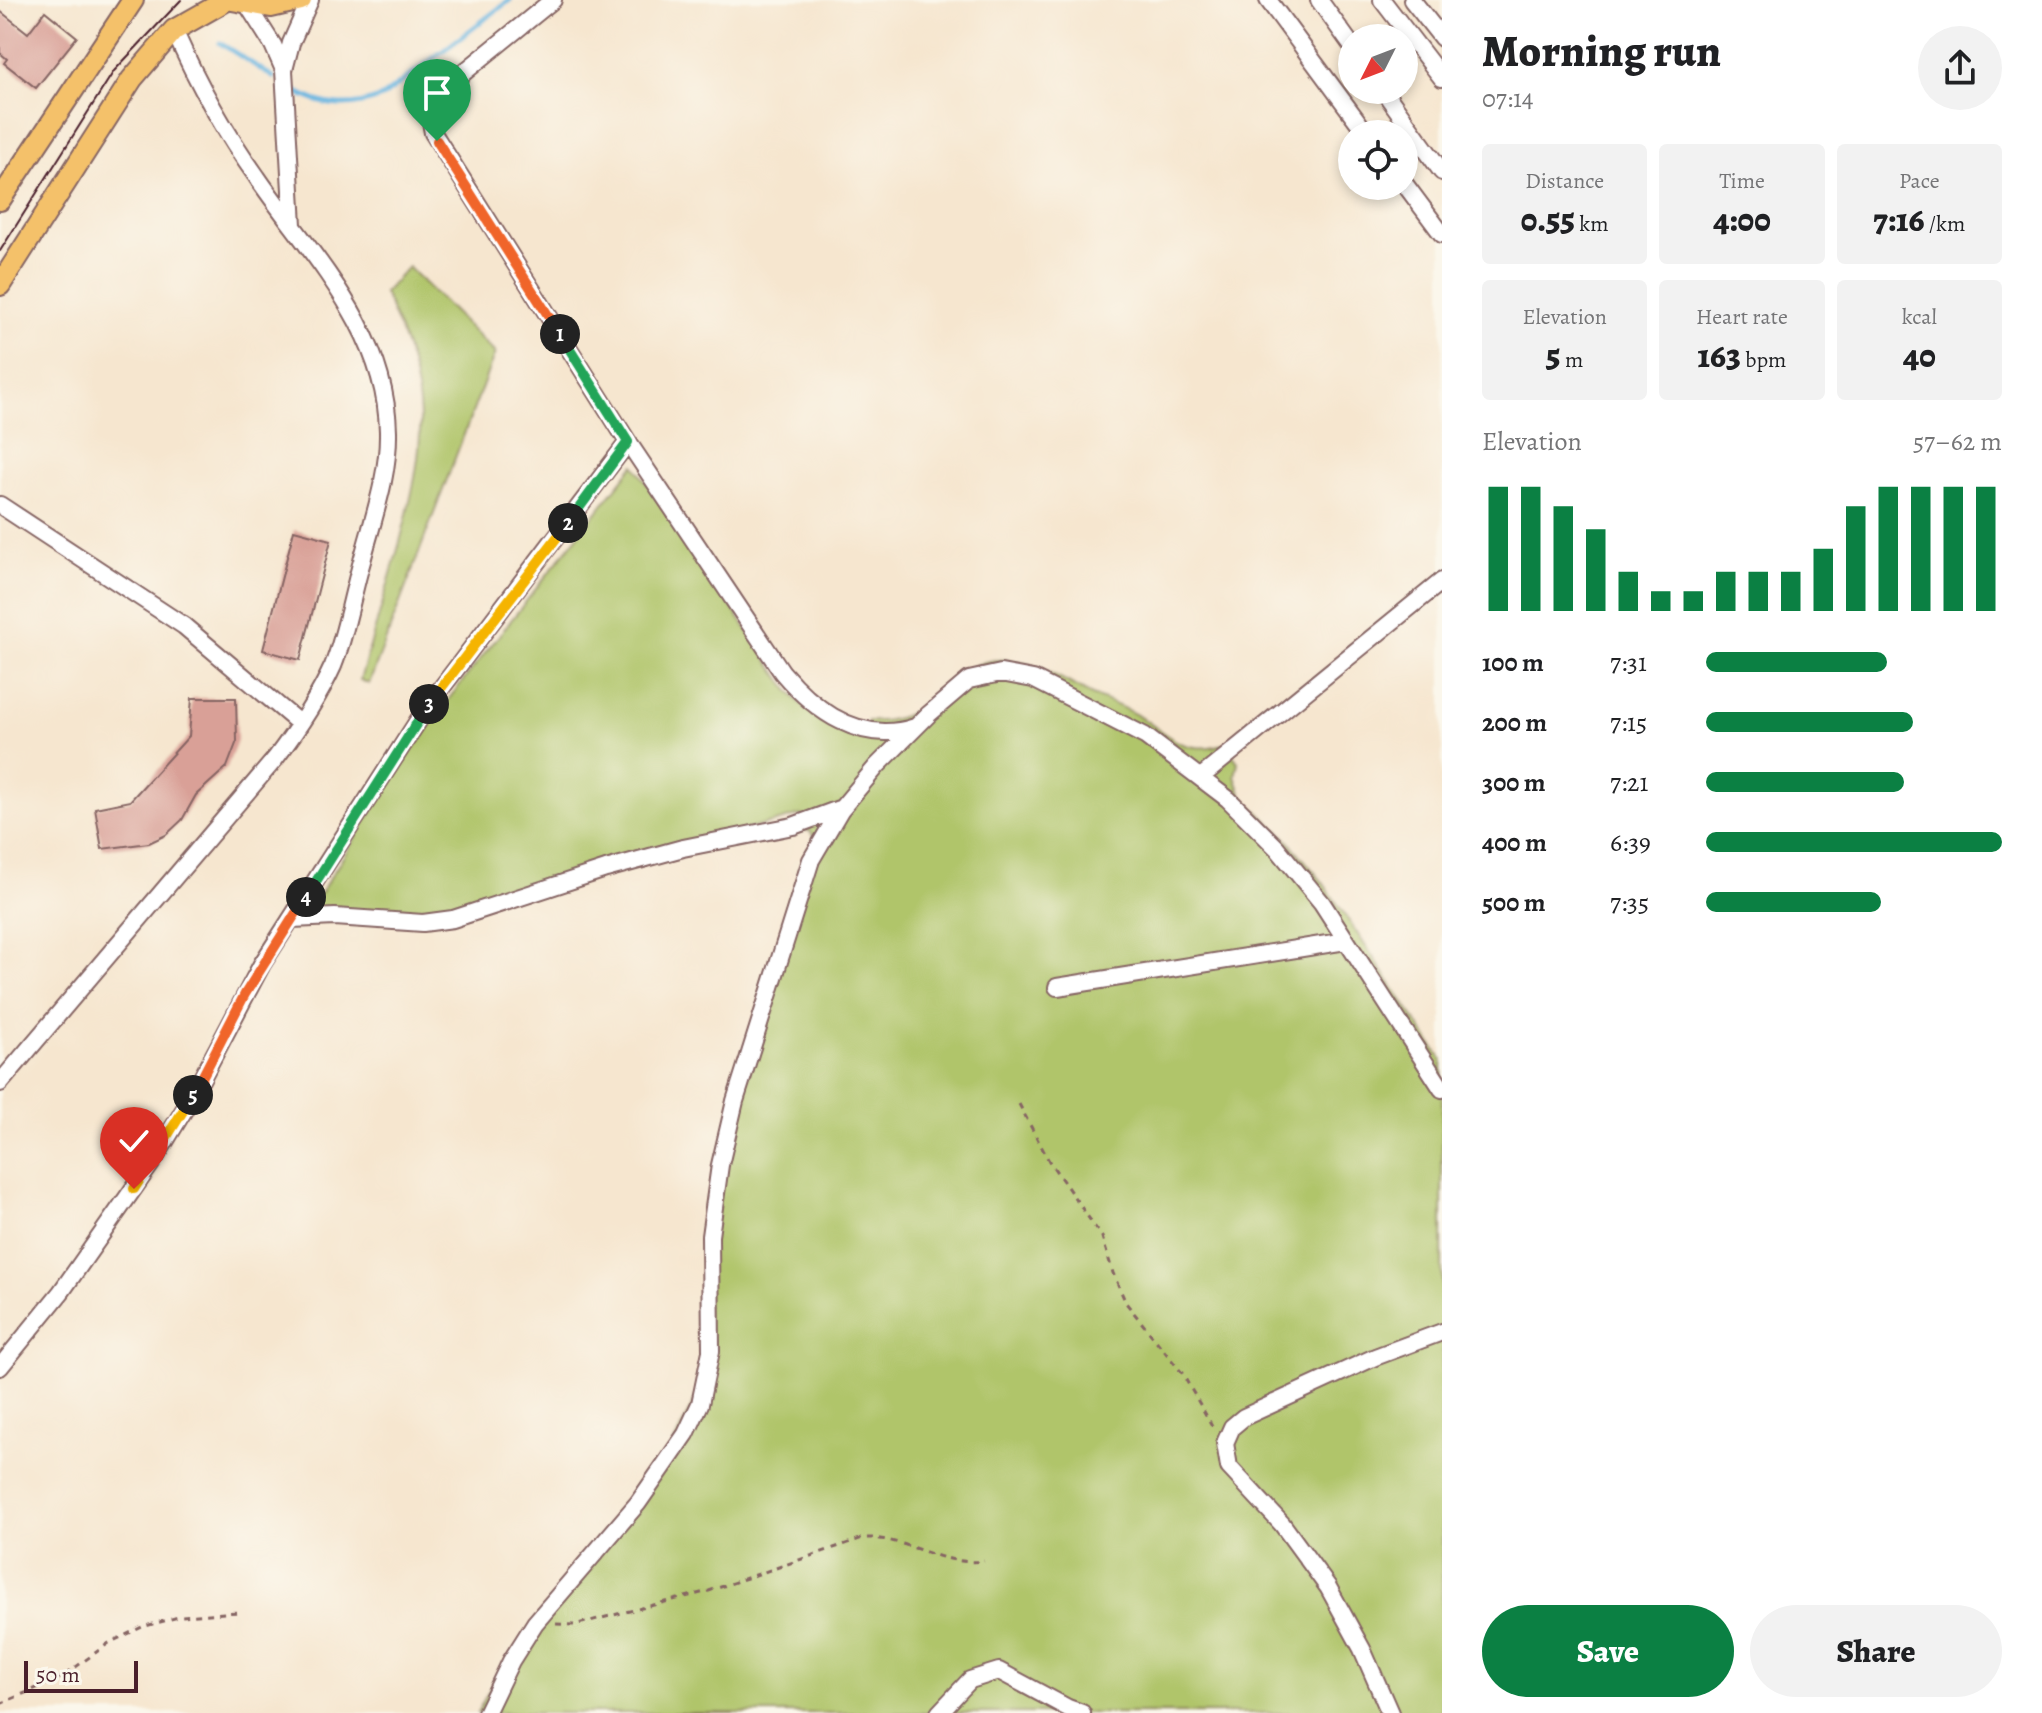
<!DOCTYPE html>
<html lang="en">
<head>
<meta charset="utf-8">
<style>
  :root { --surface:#fff; --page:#f2f2f2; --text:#202124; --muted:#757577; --accent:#0b8043 }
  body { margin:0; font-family:Alegreya,serif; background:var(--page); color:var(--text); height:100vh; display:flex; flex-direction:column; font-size:30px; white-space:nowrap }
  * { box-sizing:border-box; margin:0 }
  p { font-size:26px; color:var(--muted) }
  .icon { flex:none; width:44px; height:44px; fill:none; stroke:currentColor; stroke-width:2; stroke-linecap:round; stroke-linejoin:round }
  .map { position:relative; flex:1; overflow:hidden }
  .sheet { display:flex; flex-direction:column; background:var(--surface); width:600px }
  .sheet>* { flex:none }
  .needle { width:52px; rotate:228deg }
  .tools { position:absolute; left:1338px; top:24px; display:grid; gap:16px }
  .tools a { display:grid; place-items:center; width:80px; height:80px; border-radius:50%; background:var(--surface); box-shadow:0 4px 12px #0003; font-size:40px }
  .scale { position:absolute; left:24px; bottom:20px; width:114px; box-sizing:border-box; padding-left:8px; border:4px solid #4a1f2b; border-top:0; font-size:22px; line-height:28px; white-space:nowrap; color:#4a1f2b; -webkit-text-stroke:6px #fbf7ec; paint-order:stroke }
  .pin { position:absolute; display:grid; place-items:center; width:68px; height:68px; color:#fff; margin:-82px -34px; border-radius:50% 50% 50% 0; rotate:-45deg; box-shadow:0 0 8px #0007 }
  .pin .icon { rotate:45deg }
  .km { position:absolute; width:40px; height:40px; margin:-20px; border-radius:50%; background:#222; color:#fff; font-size:22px; line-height:40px; text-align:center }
  .round { display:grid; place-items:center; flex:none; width:84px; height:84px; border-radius:42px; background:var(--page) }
  .head { display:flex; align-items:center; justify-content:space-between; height:136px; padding:0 40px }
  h1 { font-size:44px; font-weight:800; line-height:60px }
  .figures { display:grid; grid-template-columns:repeat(3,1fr); gap:12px; height:136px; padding:8px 40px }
  .figures div { display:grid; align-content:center; border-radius:8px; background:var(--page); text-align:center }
  .figures b { font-size:34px; font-weight:800 }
  .figures small { font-size:22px; font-weight:400 }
  .figures p { font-size:22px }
  .chart { height:224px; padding:16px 40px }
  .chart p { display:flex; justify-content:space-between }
  .chart svg { width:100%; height:144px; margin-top:8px; stroke:var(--accent); stroke-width:6 }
  .primary-button { display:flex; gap:16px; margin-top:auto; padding:16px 40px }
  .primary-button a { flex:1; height:92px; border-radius:48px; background:var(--accent); color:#fff; font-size:32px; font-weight:800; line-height:92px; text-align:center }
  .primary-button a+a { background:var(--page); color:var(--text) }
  ul { padding:0 40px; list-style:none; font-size:26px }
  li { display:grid; grid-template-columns:128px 96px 1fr; align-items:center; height:60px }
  li i { height:20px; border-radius:10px; background:var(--accent) }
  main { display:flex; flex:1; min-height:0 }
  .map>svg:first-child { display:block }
  .green { fill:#b0c56a; stroke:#7d724a; stroke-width:2 }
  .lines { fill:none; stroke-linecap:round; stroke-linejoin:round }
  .stream { stroke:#65b3df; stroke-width:5 }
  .building { fill:#d9a097 }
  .minor-casing { stroke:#866564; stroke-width:20 }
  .major-casing { stroke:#866564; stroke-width:24 }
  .path { stroke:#866564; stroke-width:3; stroke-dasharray:6 6; stroke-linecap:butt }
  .minor { stroke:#fff; stroke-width:16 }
  .major { stroke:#f4c16b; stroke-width:20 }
  .tram { stroke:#4a1f2b; stroke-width:2 }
  .split-1-casing { stroke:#fff; stroke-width:16 }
  .split-2-casing { stroke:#fff; stroke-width:16 }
  .split-3-casing { stroke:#fff; stroke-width:16 }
  .split-4-casing { stroke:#fff; stroke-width:16 }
  .split-5-casing { stroke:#fff; stroke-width:16 }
  .split-6-casing { stroke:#fff; stroke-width:16 }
  .split-1 { stroke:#f0652b; stroke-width:10 }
  .split-2 { stroke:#22a559; stroke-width:10 }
  .split-3 { stroke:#f5b400; stroke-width:10 }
  .split-4 { stroke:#22a559; stroke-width:10 }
  .split-5 { stroke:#f0652b; stroke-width:10 }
  .split-6 { stroke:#f5b400; stroke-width:10 }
</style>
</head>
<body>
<main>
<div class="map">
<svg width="1442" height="1713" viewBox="0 0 1442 1713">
  <rect width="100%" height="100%" fill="#fbf7ec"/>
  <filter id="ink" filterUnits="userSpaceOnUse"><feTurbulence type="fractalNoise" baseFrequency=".0125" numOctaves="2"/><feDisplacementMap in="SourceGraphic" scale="16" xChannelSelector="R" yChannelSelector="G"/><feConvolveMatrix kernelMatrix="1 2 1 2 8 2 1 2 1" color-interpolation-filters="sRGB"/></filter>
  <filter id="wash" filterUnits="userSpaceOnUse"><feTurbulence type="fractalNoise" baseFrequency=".006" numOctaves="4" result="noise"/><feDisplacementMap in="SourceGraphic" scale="32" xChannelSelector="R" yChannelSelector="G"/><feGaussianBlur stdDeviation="1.8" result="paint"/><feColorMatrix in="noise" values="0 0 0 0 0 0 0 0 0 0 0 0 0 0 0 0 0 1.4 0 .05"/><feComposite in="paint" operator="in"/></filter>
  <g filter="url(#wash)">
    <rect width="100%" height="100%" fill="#f6e6cf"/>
    <!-- green -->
    <path class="green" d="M408 267 495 353 369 684 360 680C374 633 388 585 401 538 412 495 424 449 419 404 415 365 400 329 384 293Z
      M634 465 785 685C805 713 829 728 862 737L868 721C939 726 945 656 1008 660 1037 662 1066 682 1092 695 1109 702 1126 708 1142 718 1155 726 1168 739 1183 744 1196 749 1211 748 1224 744L1238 762 1235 776 1242 796 1286 838 1322 881 1442 1060V1713H477L494 1681 673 1445 705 1379 709 1214 815 839 810 831 803 830 801 815 508 894 457 913 403 917 312 906 399 769 451 696Z"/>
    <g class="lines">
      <!-- stream -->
      <path class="stream" d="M220 43 273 77
        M293 90C322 107 350 110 382 97L510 0"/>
    </g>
    <g id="blocks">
      <!-- building -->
      <path class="building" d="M0 11 28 33 45 11 77 37 36 88 4 63 7 59 0 53Z
        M294 530 331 540 300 660 263 650Z
        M192 698H236L237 741 227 767 196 795 182 820 166 835 149 843 102 849 95 808 130 801 189 736Z"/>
    </g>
  </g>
  <g filter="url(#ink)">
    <use href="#blocks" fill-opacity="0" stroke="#866564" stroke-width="2"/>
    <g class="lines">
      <!-- minor casing -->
      <g class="minor-casing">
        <path id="minor" d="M553 0 436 95 430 116 433 133 628 442 782 672C815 711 861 745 915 727
          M1268 0 1367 134
          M1319 0 1352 46
          M1382 0 1442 78
          M1412 0 1442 38
          M247 4 273 45 284 70
          M1383 90 1442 172
          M1404 183 1442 234
          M293 225 284 70 291 43 310 0
          M0 505 184 626 300 724
          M1201 777 1442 581
          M292 919 335 917 423 923 453 919 606 869 683 848 793 826 839 809
          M1057 987 1346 941
          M0 1083 275 759C297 730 318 699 333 666 346 634 352 595 362 561 373 518 389 476 388 431 386 329 311 256 257 177 224 131 197 82 174 30
          M0 1367 61 1292 155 1158 193 1095 262 964 427 707 628 442
          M486 1713 511 1661 535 1623 638 1503 686 1434 700 1404 711 1351 710 1236 720 1165 735 1101 811 860 841 809 877 766 929 714 969 680 1001 673 1033 679 1145 736 1228 799 1277 848 1322 903 1442 1089
          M939 1713 970 1680 999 1671 1068 1708 1082 1713
          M1390 1713 1362 1649 1328 1587 1282 1524 1229 1467 1225 1443 1232 1427 1244 1417 1375 1357 1442 1332"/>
      </g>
      <!-- major casing -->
      <g class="major-casing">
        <path id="major" d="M232 0 271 7 301 0
          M0 200 133 0
          M0 285 132 79 174 30 227 0"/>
      </g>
      <!-- path -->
      <path class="path" d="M1019 1104 1049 1161 1102 1237 1113 1273 1126 1303 1182 1373 1214 1429
        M556 1624 574 1625 709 1591 863 1538C905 1536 941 1567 984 1561
        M0 1704 62 1677 109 1643 142 1627 182 1616 238 1612"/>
      <!-- minor -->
      <use href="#minor" class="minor"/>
      <!-- major -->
      <use href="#major" class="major"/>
      <!-- tram -->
      <path class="tram" d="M0 251 114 71 181 0"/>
    </g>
  </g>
  <g class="lines" filter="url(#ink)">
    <!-- split-1 casing -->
    <g class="split-1-casing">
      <path id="split-1" d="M437 141 560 334"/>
    </g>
    <!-- split-2 casing -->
    <g class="split-2-casing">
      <path id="split-2" d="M560 334 628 442 568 523"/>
    </g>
    <!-- split-3 casing -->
    <g class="split-3-casing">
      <path id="split-3" d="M429 704 568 523"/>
    </g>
    <!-- split-4 casing -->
    <g class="split-4-casing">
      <path id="split-4" d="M306 897 429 704"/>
    </g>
    <!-- split-5 casing -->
    <g class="split-5-casing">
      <path id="split-5" d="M193 1095 245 994 306 897"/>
    </g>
    <!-- split-6 casing -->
    <g class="split-6-casing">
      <path id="split-6" d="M134 1189 193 1095"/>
    </g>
    <!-- split-1 -->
    <use href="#split-1" class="split-1"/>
    <!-- split-2 -->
    <use href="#split-2" class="split-2"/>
    <!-- split-3 -->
    <use href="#split-3" class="split-3"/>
    <!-- split-4 -->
    <use href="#split-4" class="split-4"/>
    <!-- split-5 -->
    <use href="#split-5" class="split-5"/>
    <!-- split-6 -->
    <use href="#split-6" class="split-6"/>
  </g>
</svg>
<div class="tools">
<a><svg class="needle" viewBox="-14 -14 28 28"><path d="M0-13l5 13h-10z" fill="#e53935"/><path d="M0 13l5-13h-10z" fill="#757577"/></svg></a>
<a><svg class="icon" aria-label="locate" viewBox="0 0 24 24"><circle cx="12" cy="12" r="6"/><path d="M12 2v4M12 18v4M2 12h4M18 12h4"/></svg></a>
</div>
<div class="scale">50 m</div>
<div class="pin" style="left:437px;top:141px;background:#1e9e55"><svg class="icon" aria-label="arrive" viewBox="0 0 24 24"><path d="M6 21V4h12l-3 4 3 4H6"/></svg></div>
<div class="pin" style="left:134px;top:1189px;background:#d93025"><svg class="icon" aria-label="check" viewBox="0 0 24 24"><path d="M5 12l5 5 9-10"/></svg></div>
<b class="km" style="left:560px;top:334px">1</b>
<b class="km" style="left:568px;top:523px">2</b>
<b class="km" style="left:429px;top:704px">3</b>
<b class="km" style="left:306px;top:897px">4</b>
<b class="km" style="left:193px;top:1095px">5</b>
</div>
<section class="sheet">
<div class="head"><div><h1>Morning run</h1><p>07:14</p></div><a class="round"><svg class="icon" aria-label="share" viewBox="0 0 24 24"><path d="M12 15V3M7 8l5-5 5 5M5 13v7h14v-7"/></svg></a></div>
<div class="figures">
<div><p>Distance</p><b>0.55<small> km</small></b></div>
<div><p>Time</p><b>4:00</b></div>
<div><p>Pace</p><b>7:16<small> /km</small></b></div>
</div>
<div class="figures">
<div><p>Elevation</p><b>5<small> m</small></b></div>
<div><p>Heart rate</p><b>163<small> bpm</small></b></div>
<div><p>kcal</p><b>40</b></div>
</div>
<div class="chart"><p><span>Elevation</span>57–62 m</p>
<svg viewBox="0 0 160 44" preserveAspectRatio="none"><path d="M5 44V6M15 44V6M25 44V12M35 44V19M45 44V32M55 44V38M65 44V38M75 44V32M85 44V32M95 44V32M105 44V25M115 44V12M125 44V6M135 44V6M145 44V6M155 44V6"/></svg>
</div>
<ul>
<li><b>100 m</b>7:31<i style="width:61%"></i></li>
<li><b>200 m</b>7:15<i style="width:70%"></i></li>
<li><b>300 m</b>7:21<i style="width:67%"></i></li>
<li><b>400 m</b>6:39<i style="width:100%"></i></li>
<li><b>500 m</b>7:35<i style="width:59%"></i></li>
</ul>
<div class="primary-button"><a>Save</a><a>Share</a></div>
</section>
</main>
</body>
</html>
